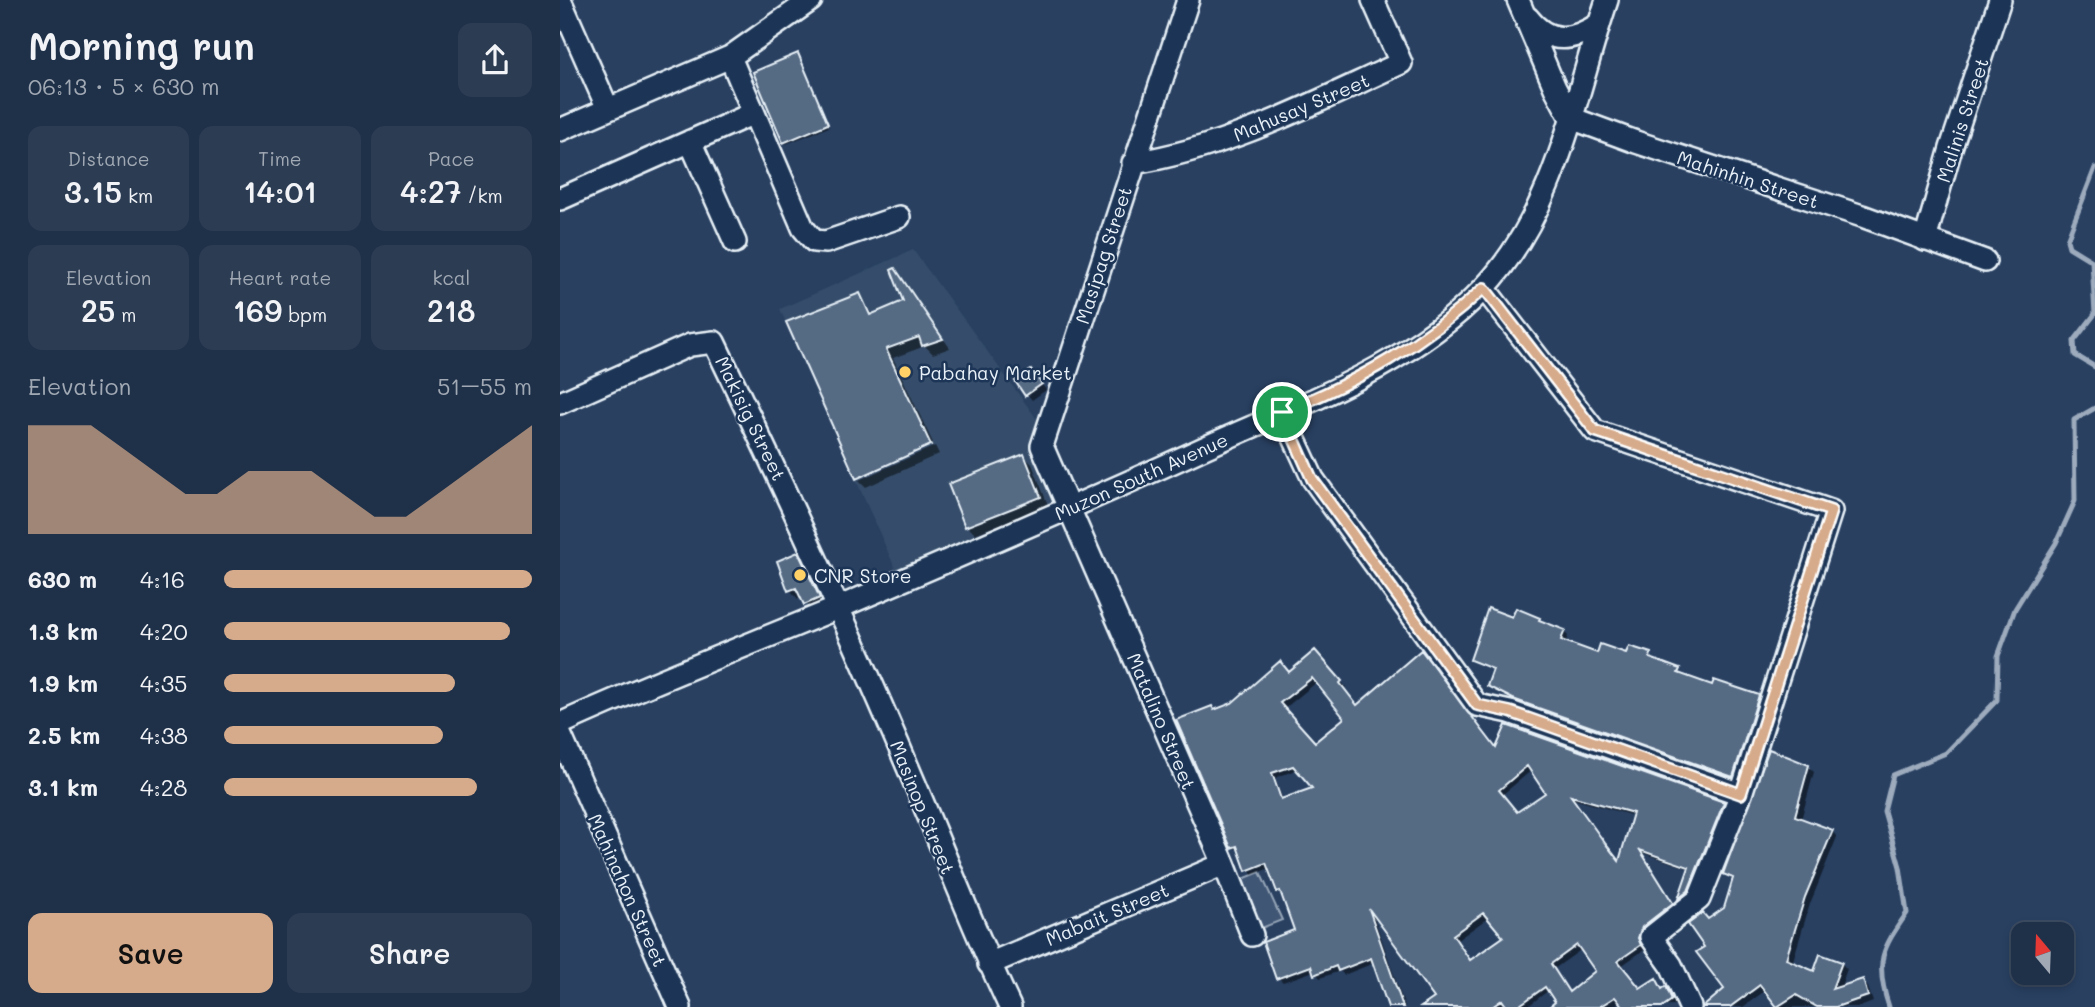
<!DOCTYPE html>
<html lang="en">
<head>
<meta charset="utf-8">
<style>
  :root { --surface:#1f3049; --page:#2c3c53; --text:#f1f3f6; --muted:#a1a9b4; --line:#3c4b61; --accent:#d6ab8b }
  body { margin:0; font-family:Mali,sans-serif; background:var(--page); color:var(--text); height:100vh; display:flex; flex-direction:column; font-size:26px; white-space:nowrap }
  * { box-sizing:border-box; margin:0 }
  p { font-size:23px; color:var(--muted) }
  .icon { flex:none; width:38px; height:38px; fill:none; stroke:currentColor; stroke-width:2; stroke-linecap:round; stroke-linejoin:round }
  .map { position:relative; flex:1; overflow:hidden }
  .panel { display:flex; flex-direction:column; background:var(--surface); width:560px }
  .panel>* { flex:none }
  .needle { width:46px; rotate:341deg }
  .controls { position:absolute; left:1451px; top:922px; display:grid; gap:14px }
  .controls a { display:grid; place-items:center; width:63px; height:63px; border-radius:14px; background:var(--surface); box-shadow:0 4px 10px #0003,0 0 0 2px var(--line); font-size:35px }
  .pin { position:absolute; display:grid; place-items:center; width:60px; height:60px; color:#fff; margin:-30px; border:4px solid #fff; border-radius:50%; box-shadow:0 2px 7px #0007 }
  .round { display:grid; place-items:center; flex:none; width:74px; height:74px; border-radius:14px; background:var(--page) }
  .summary { display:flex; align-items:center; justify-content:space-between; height:119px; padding:0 28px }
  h1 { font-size:38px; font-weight:600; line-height:52px }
  .figures { display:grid; grid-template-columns:repeat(3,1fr); gap:10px; height:119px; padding:7px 28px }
  .figures div { display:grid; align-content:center; border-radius:14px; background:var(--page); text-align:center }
  .figures b { font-size:30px; font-weight:600 }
  .figures small { font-size:19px; font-weight:400 }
  .figures p { font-size:19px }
  .chart { height:196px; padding:14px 28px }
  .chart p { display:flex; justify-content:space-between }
  .chart svg { width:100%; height:126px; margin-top:7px; fill:var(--accent); opacity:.7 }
  .button { display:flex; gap:14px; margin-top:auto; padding:14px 28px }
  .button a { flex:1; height:80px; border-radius:14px; background:var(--accent); color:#111; font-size:28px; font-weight:600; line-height:80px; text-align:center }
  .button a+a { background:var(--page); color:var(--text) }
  ul { padding:0 28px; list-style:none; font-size:23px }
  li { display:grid; grid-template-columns:112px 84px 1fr; align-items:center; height:52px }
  li i { height:18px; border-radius:9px; background:var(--accent) }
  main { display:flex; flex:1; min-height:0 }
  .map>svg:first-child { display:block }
  .built { fill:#364d6b }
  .green { fill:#415774; stroke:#94a4b6; stroke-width:2 }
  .shadow { fill:#0007; fill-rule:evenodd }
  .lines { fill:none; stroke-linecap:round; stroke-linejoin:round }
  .stream { stroke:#9dabbd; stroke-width:5 }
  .building { fill:#556a83; stroke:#e8f1f8; stroke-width:2; fill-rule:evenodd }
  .minor-casing { stroke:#e8f1f8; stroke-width:26 }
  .minor { stroke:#1d3557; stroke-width:21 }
  .route-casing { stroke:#fff; stroke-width:14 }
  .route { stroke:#d6ab8b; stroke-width:9 }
  .poi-dot { fill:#ffd166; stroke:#1d3557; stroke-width:2.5 }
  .labels { text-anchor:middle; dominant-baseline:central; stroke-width:5; stroke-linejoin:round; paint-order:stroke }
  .street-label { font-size:19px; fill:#e8f1f8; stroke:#1d3557 }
  .poi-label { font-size:19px; fill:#e8f1f8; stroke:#1d3557; text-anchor:start }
</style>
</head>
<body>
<main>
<section class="panel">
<div class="summary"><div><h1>Morning run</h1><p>06:13 · 5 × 630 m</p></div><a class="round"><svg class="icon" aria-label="share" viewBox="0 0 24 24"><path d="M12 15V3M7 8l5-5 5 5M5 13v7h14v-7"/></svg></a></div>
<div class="figures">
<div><p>Distance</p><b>3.15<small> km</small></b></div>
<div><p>Time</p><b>14:01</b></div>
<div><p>Pace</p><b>4:27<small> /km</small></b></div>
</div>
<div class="figures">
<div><p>Elevation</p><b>25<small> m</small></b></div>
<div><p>Heart rate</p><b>169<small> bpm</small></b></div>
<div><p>kcal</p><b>218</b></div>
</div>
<div class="chart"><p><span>Elevation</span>51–55 m</p>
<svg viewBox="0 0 160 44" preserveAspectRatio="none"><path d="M0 44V6L10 6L20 6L30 14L40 22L50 30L60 30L70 22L80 22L90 22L100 30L110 38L120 38L130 30L140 22L150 14L160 6V44z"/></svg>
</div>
<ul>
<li><b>630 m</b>4:16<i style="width:100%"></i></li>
<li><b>1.3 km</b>4:20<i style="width:93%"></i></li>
<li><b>1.9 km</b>4:35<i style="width:75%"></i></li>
<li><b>2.5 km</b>4:38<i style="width:71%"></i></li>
<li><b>3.1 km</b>4:28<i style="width:82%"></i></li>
</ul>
<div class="button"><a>Save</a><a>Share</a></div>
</section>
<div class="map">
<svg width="1535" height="1007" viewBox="0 0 1535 1007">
  <rect width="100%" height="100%" fill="#294061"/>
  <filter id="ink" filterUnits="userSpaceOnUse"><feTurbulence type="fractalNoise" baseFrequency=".0143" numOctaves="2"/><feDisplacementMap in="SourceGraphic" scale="14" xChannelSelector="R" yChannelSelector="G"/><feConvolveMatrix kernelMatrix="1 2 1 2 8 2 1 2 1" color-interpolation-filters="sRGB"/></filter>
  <g filter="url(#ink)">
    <!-- built -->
    <path class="built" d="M353 250 479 422 498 509 340 579 220 309Z"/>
    <!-- green -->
    <path class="green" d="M700 872 722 920 686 934 668 885Z"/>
    <!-- shadow -->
    <path class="shadow" d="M239 57 269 127 226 144 224 142Z
      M335 270 390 348 373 354 365 346 333 358 373 443 299 476V480L297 478 299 295 313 315 345 302Z
      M476 377 486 390 472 400 457 382Z
      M375 446 379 454 306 487 299 480Z
      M464 456 472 464 488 505 415 534 407 526Z
      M238 554 246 562 266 607 253 612 242 597 238 599 230 590Z
      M953 620 1004 632 1008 636 1005 644 1038 655H1090L1094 661 1119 670 1122 677 1153 688 1198 697 1202 701 1177 780 959 703 933 690 929 686 935 671 912 659Z
      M760 657 786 687 784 689 797 707 937 751 1163 803 1167 808 1132 895 1123 903 1120 899 1130 869 1082 853 1117 908 1087 932 1082 943 1084 950 1061 966 1080 990 1095 980 1103 990 1106 988 1110 993 1116 1005 1070 1007 1065 1000 1050 1007H1001L989 990 967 1007H950L947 1004 942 1007H874L876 999 812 911 845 1007H829L814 963 784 975 780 971 760 978 754 971 723 982 718 978 737 931 710 868 692 875 680 851 673 847 652 708 656 712ZM757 682 786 718 755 744 724 709ZM738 769 755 789 723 800 715 778ZM972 770 988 793 958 814 942 795ZM1013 799 1074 816 1060 863 1040 837ZM929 917 945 937 911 962 896 941ZM1022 949 1037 972 1010 993 994 969Z
      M1248 766 1254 772 1241 820 1272 831 1277 837 1250 904 1232 964 1255 973 1281 963 1287 969 1280 989 1302 981 1308 987 1313 1002 1300 1007H1219L1206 990 1183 1007H1151L1148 1003 1166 989 1146 948 1149 921 1166 909 1174 881 1165 874Z"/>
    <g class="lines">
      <!-- stream -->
      <path class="stream" d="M1535 168 1507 240 1509 247 1532 261 1535 314 1514 341 1515 355 1535 367
        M1329 1007C1314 962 1322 949 1347 913L1340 867 1324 811 1333 775 1386 753 1437 700 1438 656 1455 609 1496 543 1515 501 1514 420 1535 408"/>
    </g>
    <!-- building -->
    <path class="building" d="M238 53 268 124 223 143 193 72Z
      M335 268 383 339 362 346 359 337 326 349 371 445 296 479 226 322 300 293 310 315 343 301 331 270Z
      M471 370 482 384 465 396 455 381Z
      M464 454 481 497 405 527 388 484Z
      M238 552 260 598 244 605 236 588 228 591 217 561Z
      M928 608 952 617 956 608 980 618 979 620 1005 630 1001 640 1037 653 1040 644 1066 653 1069 646 1091 653 1090 658 1120 669 1118 673 1152 685 1154 680 1199 695 1173 777 953 699 927 686 933 669 910 660Z
      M755 650 782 681 780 683 797 705 861 650 936 748 946 725 1164 802 1128 891 1118 899 1129 867 1080 850 1113 903 1082 927 1078 938 1081 945 1058 961 1080 988 1096 978 1102 989 1106 986 1112 1000 1102 1007H1063L1055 997 1039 1007H989L995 1002 985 987 957 1007H947L942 1000 932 1007H861L874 998 809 909 843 1007H828L811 958 778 971 776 966 754 975 751 966 716 979 703 942 734 930 720 891 717 892 706 863 686 871 677 846 671 848 616 720 652 706 654 710 672 703 720 661 729 672ZM752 678 784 718 755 742 720 703ZM733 766 752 788 721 799 712 773ZM967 766 985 793 957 812 939 790ZM1011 796 1073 813 1059 861 1045 843ZM923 913 943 937 910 960 893 935ZM1017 945 1035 971 1009 992 991 964Z
      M1209 749 1249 765 1235 816 1273 830 1245 897 1226 959 1254 971 1260 954 1282 962 1272 989 1303 979 1308 996 1276 1007H1257L1236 995 1217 1007 1200 985 1170 1007H1143L1164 989 1136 952 1144 947 1128 924 1143 913 1148 919 1164 908 1173 878 1163 874Z"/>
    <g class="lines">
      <!-- minor casing -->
      <g class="minor-casing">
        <path id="minor" d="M0 0 48 109
          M628 0 482 446 664 864 692 935
          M958 0 995 88 1011 118
          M968 18C989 45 1013 41 1039 24
          M170 57 243 228 254 241 266 242 339 217
          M1011 118 1076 142 1302 216 1425 261
          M0 130 170 57 251 0
          M130 141 175 242
          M573 163C669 148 753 103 841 63L813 0
          M0 199 194 113
          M1365 240 1391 148 1440 0
          M924 288 1035 431 1271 511 1181 794 1139 899 1091 937 1111 965 1130 1007
          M0 403 130 345 154 342C223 485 290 630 352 777 385 854 414 931 450 1007
          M722 412 753 479 917 705 950 712 1181 794
          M0 724C92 682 186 646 280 607 402 555 524 503 644 448 741 404 849 367 923 289 997 211 1014 98 1047 0
          M0 734 120 1007
          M429 964 664 864"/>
      </g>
      <!-- minor -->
      <use href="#minor" class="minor"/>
    </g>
  </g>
  <g class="lines" filter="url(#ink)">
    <!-- route casing -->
    <g class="route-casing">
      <path id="route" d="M924 288 1035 431 1271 511 1181 794 950 712 917 705 752 479 722 412C799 381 863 345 924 288Z"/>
    </g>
    <!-- route -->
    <use href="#route" class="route"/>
  </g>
  <!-- markers -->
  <g class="poi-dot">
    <circle cx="345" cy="372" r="7"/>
    <circle cx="240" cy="575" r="7"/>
  </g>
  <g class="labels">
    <!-- street labels -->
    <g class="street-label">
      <text transform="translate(741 107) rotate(-23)">Mahusay Street</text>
      <text transform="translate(1402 120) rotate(-72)">Malinis Street</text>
      <text transform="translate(1188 179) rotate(18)">Mahinhin Street</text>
      <text transform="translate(543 255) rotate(-72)">Masipag Street</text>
      <text transform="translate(191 418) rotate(64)">Makisig Street</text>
      <text transform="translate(581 476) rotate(-24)">Muzon South Avenue</text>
      <text transform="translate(602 721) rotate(67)">Matalino Street</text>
      <text transform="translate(363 807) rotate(68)">Masinop Street</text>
      <text transform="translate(68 890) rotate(66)">Mahinahon Street</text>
      <text transform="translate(547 914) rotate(-23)">Mabait Street</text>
    </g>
    <!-- poi labels -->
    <g class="poi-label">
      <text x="359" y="372">Pabahay Market</text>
      <text x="254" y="575">CNR Store</text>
    </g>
  </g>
</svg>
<div class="controls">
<a><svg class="needle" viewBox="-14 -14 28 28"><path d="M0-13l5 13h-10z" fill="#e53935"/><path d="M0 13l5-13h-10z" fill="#a1a9b4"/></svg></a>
</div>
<div class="pin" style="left:722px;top:412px;background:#1e9e55"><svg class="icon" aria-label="arrive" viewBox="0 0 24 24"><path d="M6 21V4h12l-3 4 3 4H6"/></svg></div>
</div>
</main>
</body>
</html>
